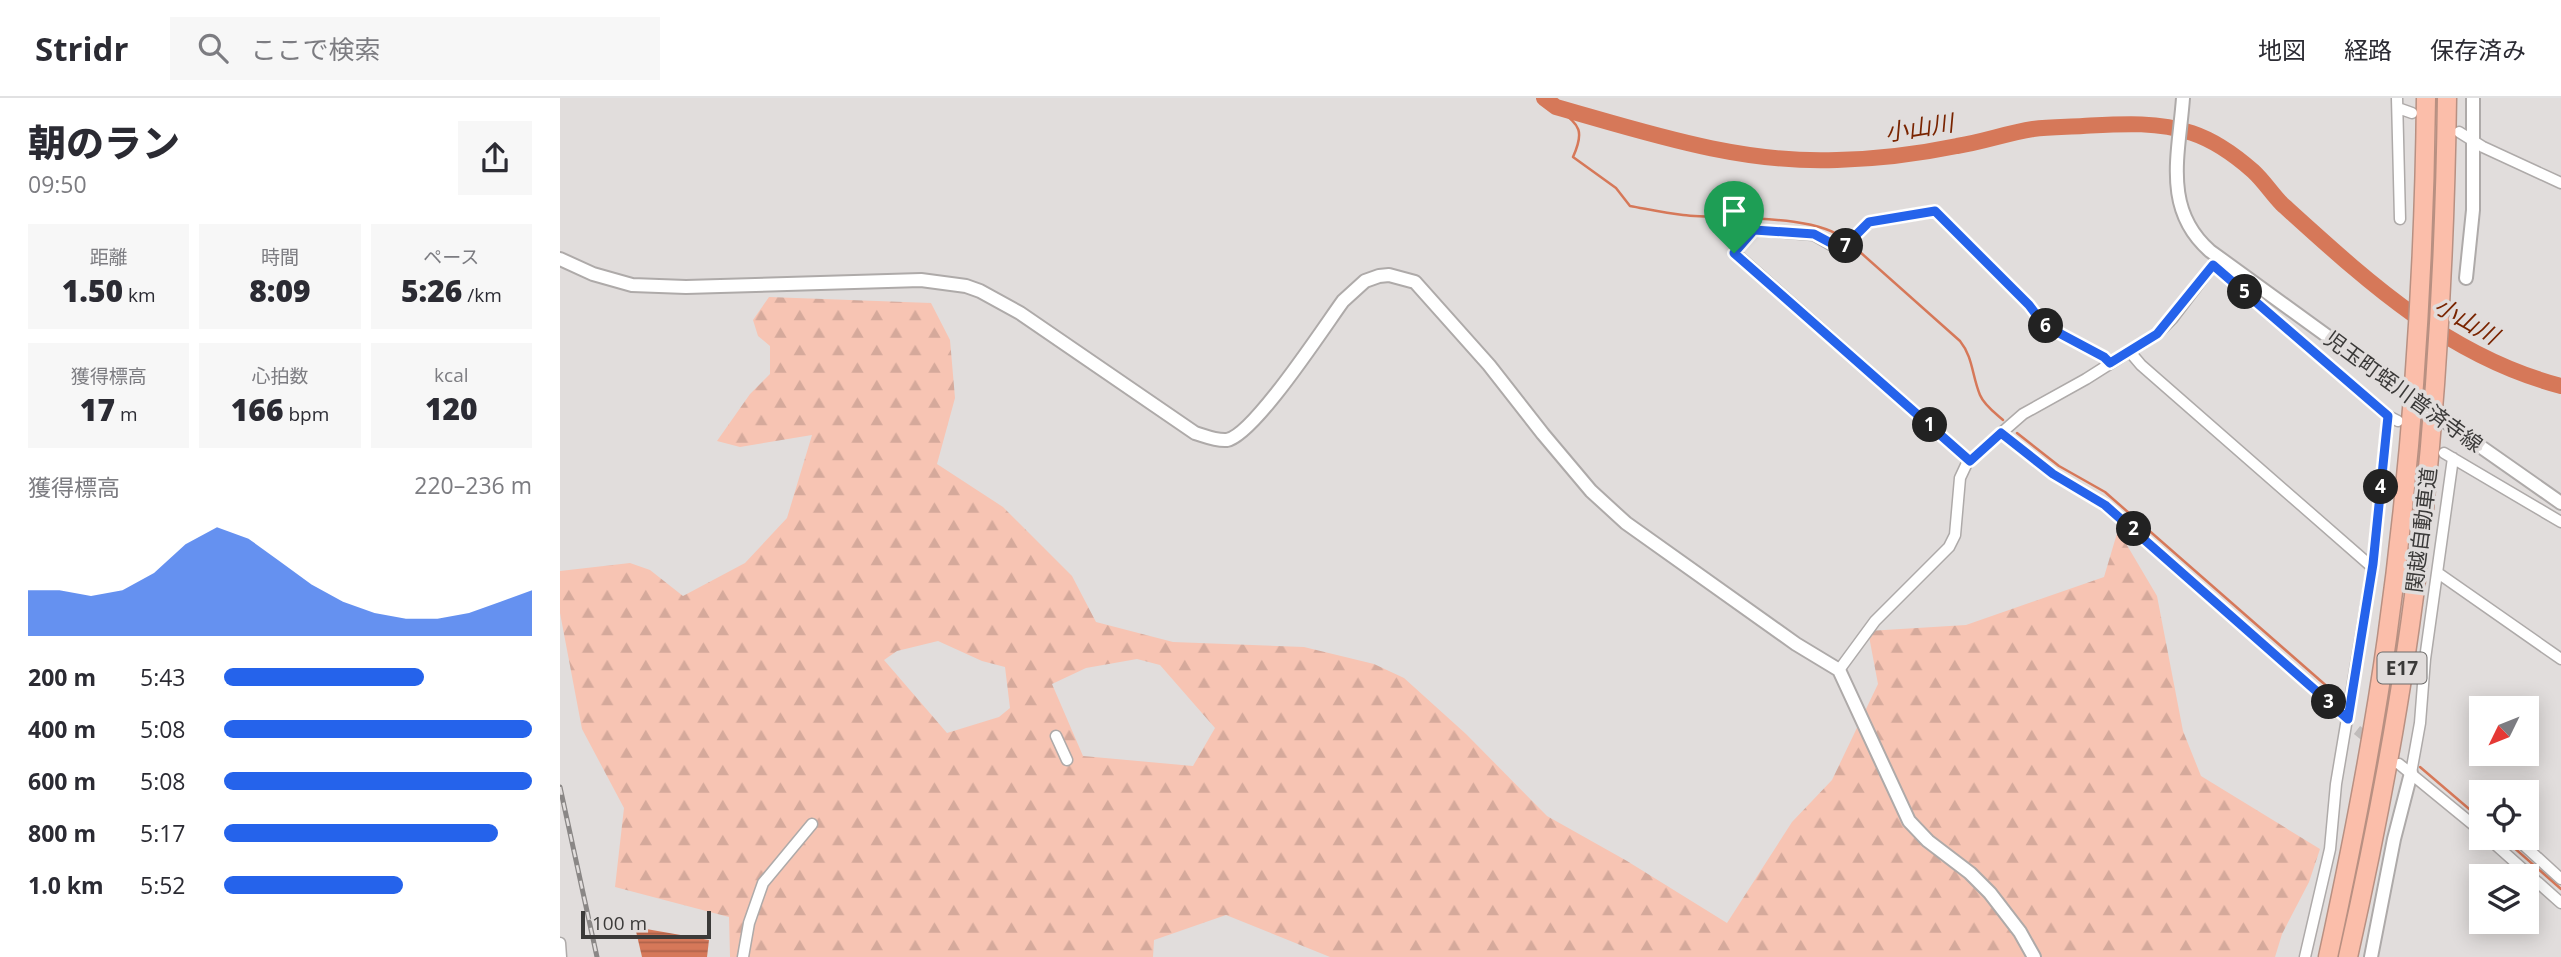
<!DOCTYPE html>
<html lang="ja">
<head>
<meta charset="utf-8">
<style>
  :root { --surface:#fff; --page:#f7f7f7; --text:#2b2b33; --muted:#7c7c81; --line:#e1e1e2; --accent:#2563eb }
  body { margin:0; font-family:"Open Sans","Noto Sans JP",sans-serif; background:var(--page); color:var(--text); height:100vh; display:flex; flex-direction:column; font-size:26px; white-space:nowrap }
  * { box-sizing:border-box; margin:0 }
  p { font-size:23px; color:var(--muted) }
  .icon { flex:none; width:38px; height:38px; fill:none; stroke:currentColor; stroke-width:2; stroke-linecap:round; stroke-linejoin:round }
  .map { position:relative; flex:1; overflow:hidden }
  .drawer { display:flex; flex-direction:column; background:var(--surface); width:560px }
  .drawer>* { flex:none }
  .needle { width:46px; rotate:227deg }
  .fabs { position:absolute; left:1909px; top:598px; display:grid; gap:14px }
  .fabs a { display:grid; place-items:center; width:70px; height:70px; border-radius:0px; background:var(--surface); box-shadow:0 4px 18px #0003; font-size:35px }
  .scale { position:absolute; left:21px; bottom:18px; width:130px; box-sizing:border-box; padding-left:7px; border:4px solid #3b3a39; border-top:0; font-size:19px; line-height:24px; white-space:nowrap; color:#3b3a39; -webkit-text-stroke:5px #e1dddc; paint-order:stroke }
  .pin { position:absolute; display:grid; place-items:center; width:60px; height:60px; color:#fff; margin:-72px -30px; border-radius:50% 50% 50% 0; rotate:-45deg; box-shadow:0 0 7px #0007 }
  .pin .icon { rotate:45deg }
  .km { position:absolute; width:35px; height:35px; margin:-18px; border-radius:50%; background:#222; color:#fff; font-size:19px; line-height:35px; text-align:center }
  .round { display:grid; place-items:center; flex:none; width:74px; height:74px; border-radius:0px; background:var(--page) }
  .headline { display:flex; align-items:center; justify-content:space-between; height:119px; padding:0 28px }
  h1 { font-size:38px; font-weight:800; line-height:52px }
  .metrics { display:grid; grid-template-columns:repeat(3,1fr); gap:10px; height:119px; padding:7px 28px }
  .metrics div { display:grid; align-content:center; border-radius:0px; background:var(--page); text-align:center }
  .metrics b { font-size:30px; font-weight:800 }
  .metrics small { font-size:19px; font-weight:400 }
  .metrics p { font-size:19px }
  .chart { height:196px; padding:14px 28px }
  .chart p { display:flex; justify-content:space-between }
  .chart svg { width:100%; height:126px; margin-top:7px; fill:var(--accent); opacity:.7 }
  ul { padding:0 28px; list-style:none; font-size:23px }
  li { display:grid; grid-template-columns:112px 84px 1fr; align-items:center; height:52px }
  li i { height:18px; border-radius:9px; background:var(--accent) }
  header { display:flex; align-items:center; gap:42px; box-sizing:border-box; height:98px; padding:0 35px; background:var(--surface); border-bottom:2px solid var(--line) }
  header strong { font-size:33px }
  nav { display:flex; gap:38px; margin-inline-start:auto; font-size:24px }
  .search { width:490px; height:63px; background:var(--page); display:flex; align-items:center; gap:18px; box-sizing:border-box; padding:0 24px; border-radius:0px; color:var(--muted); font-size:26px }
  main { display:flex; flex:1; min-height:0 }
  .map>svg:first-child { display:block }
  .forest { fill:url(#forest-firs); fill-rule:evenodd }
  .water { fill:url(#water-rules) }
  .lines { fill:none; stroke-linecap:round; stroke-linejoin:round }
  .stream { stroke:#d67859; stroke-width:2.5 }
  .river { stroke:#d67859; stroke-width:16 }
  .minor-tunnel { stroke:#c0bcbb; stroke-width:10; stroke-dasharray:10 5; stroke-linecap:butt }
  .minor-casing { stroke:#aeaaa9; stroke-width:13 }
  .tertiary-casing { stroke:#aeaaa9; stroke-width:16 }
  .secondary-casing { stroke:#aeaaa9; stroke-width:16 }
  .motorway-casing { stroke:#b89082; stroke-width:21 }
  .minor { stroke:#fff; stroke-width:10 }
  .tertiary { stroke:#fff; stroke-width:12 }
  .secondary { stroke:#fff; stroke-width:12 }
  .motorway { stroke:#fbbeaa; stroke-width:18 }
  .rail-casing { stroke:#8a8786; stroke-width:5 }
  .rail { stroke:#e1dddc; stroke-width:2.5; stroke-dasharray:8; stroke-linecap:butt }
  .secondary-bridge-casing { stroke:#aeaaa9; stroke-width:16; stroke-linecap:butt }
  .secondary-bridge { stroke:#fff; stroke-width:12 }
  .route-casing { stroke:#fff; stroke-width:14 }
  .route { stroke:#2563eb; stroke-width:9 }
  .labels { text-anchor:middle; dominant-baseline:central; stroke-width:7; stroke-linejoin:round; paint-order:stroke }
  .shield { fill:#e1dddc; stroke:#6d6b6a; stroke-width:2 }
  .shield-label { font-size:19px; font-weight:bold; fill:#3b3a39 }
  .street-label { font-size:21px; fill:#3b3a39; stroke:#e1dddc }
  .water-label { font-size:23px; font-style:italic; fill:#792400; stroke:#e1dddc }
</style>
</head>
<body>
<header>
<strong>Stridr</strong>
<div class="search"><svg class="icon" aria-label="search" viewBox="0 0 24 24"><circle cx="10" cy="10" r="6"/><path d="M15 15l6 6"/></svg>ここで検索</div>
<nav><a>地図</a><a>経路</a><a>保存済み</a></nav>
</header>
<main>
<section class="drawer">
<div class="headline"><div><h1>朝のラン</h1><p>09:50</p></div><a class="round"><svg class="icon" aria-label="share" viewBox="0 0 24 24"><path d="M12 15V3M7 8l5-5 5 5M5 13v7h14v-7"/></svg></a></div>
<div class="metrics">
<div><p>距離</p><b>1.50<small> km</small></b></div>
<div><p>時間</p><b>8:09</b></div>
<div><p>ペース</p><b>5:26<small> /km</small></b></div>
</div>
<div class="metrics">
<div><p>獲得標高</p><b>17<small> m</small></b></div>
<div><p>心拍数</p><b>166<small> bpm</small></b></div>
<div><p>kcal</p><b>120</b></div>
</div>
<div class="chart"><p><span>獲得標高</span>220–236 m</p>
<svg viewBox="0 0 160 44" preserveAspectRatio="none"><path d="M0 44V28L10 28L20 30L30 28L40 22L50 12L60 6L70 10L80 18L90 26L100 32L110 36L120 38L130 38L140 36L150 32L160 28V44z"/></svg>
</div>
<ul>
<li><b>200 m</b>5:43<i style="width:65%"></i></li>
<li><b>400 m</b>5:08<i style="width:100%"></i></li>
<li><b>600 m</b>5:08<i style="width:100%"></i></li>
<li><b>800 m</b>5:17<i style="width:89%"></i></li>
<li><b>1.0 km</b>5:52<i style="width:58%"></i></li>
</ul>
</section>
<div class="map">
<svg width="2001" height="859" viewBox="0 0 2001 859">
  <defs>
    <pattern id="forest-firs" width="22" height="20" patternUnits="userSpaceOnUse" patternTransform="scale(1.75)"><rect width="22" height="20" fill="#f7c4b3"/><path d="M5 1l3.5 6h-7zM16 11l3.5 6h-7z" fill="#d5a99b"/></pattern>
    <pattern id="water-rules" width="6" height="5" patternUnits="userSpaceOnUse" patternTransform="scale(1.75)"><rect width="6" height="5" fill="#d67859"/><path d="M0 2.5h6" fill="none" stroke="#af634b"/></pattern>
  </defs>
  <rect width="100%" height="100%" fill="#e1dddc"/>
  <!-- forest -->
  <path class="forest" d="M209 199 371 205 390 242 395 300 377 366 443 409 512 478 536 524 613 544 744 549 814 566 844 580 906 636 987 718 1067 763 1167 825 1232 724 1272 682 1318 586 1308 533 1406 527 1544 479 1558 432 1597 498 1623 633 1641 678 1760 751 1749 784 1722 836 1715 859H770L666 817 594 842 593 859H170L169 819 55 789 64 710 22 631 0 515V473L70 465 90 472 123 498 185 465 227 420 252 337 180 349 157 343 190 296 210 276V248L198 238 193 222ZM378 543 422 563 445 569 450 610 439 619 387 635 324 562 337 553ZM577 561 600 567 655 630 633 668 523 658 492 586 526 570Z"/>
  <!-- water -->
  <path class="water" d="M75 829 149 842 147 859H82Z"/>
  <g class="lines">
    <!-- stream -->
    <path class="stream" d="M996 9C1018 27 1026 30 1013 59L1056 90 1070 108C1087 111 1105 115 1123 117 1166 122 1254 115 1286 142
      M1291 146 1400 243C1413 259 1412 278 1420 297 1424 307 1435 315 1443 322
      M1457 335 1499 368 1545 394 1786 605
      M1860 669 1922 722
      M1943 740 2001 791"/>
    <!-- river -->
    <path class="river" d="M984 0 996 9C1088 35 1180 66 1277 62 1317 61 1358 56 1397 48 1423 44 1447 35 1473 31 1489 29 1506 29 1523 28 1560 26 1596 23 1632 35 1653 42 1676 58 1693 73 1704 83 1712 96 1722 106 1807 183 1887 258 2001 288"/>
    <!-- minor-tunnel -->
    <path class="minor-tunnel" d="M1797 632 1831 659"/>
    <!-- minor casing -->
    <g class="minor-casing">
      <path id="minor" d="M1837 0 1840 121
        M1838 10 1852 15
        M1899 34 1923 49 2001 85
        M1653 167 1828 318 1838 323
        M1570 254 1581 267 1812 469
        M1441 335 1493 376 1545 407 1788 621
        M1884 355 2001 424
        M1410 363 1174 154 1194 132 1254 137 1280 152 1309 124 1375 113 1469 207 1484 227 1544 259 1551 265
        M1878 475 2001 561
        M1279 572 1315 523 1389 449 1395 437 1400 380 1407 365 1463 316 1526 281 1597 236 1612 221 1659 159
        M496 638 507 662
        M1839 666 1922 734
        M1851 675 1860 625 1865 561 1893 360
        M1928 740 2001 805
        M1956 740 2001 781
        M0 845 1 859
        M183 859 189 825 203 785 252 726
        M1745 859 1770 751 1776 686 1813 466 1828 318"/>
    </g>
    <!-- tertiary casing -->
    <g class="tertiary-casing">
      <path id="tertiary" d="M0 161 33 176 72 187 126 189 361 182 406 188 420 193 460 215 635 335C645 338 656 343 667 342 694 337 764 229 783 203L805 183 819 178 829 177 855 184 929 267 983 336 1031 393 1066 425 1236 546 1279 572 1349 723 1368 743 1410 775 1430 795 1460 834 1474 859
        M1906 180 1913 112V0
        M1811 859 1834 741 1851 675"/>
    </g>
    <!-- secondary casing -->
    <g class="secondary-casing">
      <path id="secondary" d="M1623 0C1619 56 1602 111 1650 153L1814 272
        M1904 337 2001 405"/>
    </g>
    <!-- motorway casing -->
    <g class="motorway-casing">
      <path id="motorway" d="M1768 859C1791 753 1812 647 1827 540 1852 362 1864 180 1866 0
        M1788 859C1818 726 1845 584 1860 448 1877 299 1885 150 1887 0"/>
    </g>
    <!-- minor -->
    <use href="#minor" class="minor"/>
    <!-- tertiary -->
    <use href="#tertiary" class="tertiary"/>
    <!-- secondary -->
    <use href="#secondary" class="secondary"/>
    <!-- motorway -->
    <use href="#motorway" class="motorway"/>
    <!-- rail casing -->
    <g class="rail-casing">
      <path id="rail" d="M0 689 37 859"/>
    </g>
    <!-- rail -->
    <use href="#rail" class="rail"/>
    <!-- secondary-bridge casing -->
    <g class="secondary-bridge-casing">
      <path id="secondary-bridge" d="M1814 272 1904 337"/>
    </g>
    <!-- secondary-bridge -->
    <use href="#secondary-bridge" class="secondary-bridge"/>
  </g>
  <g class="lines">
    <!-- route casing -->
    <g class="route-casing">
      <path id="route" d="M1375 113 1469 207 1484 227 1544 259 1550 265 1597 236 1653 167 1828 318 1813 466 1788 621 1545 407 1493 376 1441 335 1410 363 1174 155 1194 132 1254 136 1282 151 1309 124Z"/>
    </g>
    <!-- route -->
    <use href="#route" class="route"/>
  </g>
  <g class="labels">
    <!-- shield labels -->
    <rect class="shield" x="1817.5" y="554.5" width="49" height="31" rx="5"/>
    <g class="shield-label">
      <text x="1842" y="570">E17</text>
    </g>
    <!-- street labels -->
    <g class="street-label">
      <text transform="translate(1844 293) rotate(36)">児玉町蛭川普済寺線</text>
      <text transform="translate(1861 432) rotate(-83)">関越自動車道</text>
    </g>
    <!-- water labels -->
    <g class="water-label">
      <text transform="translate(1359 29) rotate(-9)">小山川</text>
      <text transform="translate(1907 222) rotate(30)">小山川</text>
    </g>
  </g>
</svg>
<div class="fabs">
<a><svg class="needle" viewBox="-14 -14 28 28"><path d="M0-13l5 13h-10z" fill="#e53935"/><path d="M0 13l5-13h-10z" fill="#7c7c81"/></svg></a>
<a><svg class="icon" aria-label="locate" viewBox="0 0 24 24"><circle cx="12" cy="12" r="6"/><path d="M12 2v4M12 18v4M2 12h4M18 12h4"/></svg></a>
<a><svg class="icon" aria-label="layers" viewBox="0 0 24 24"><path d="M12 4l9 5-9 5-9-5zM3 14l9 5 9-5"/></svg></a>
</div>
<div class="scale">100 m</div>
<div class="pin" style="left:1174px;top:155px;background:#1e9e55"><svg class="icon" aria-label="arrive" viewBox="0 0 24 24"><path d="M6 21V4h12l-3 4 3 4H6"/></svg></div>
<b class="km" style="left:1370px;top:327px">1</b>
<b class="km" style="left:1574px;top:431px">2</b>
<b class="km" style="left:1769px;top:604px">3</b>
<b class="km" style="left:1821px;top:389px">4</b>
<b class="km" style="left:1685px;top:194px">5</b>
<b class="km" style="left:1486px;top:228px">6</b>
<b class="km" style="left:1286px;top:148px">7</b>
</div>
</main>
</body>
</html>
